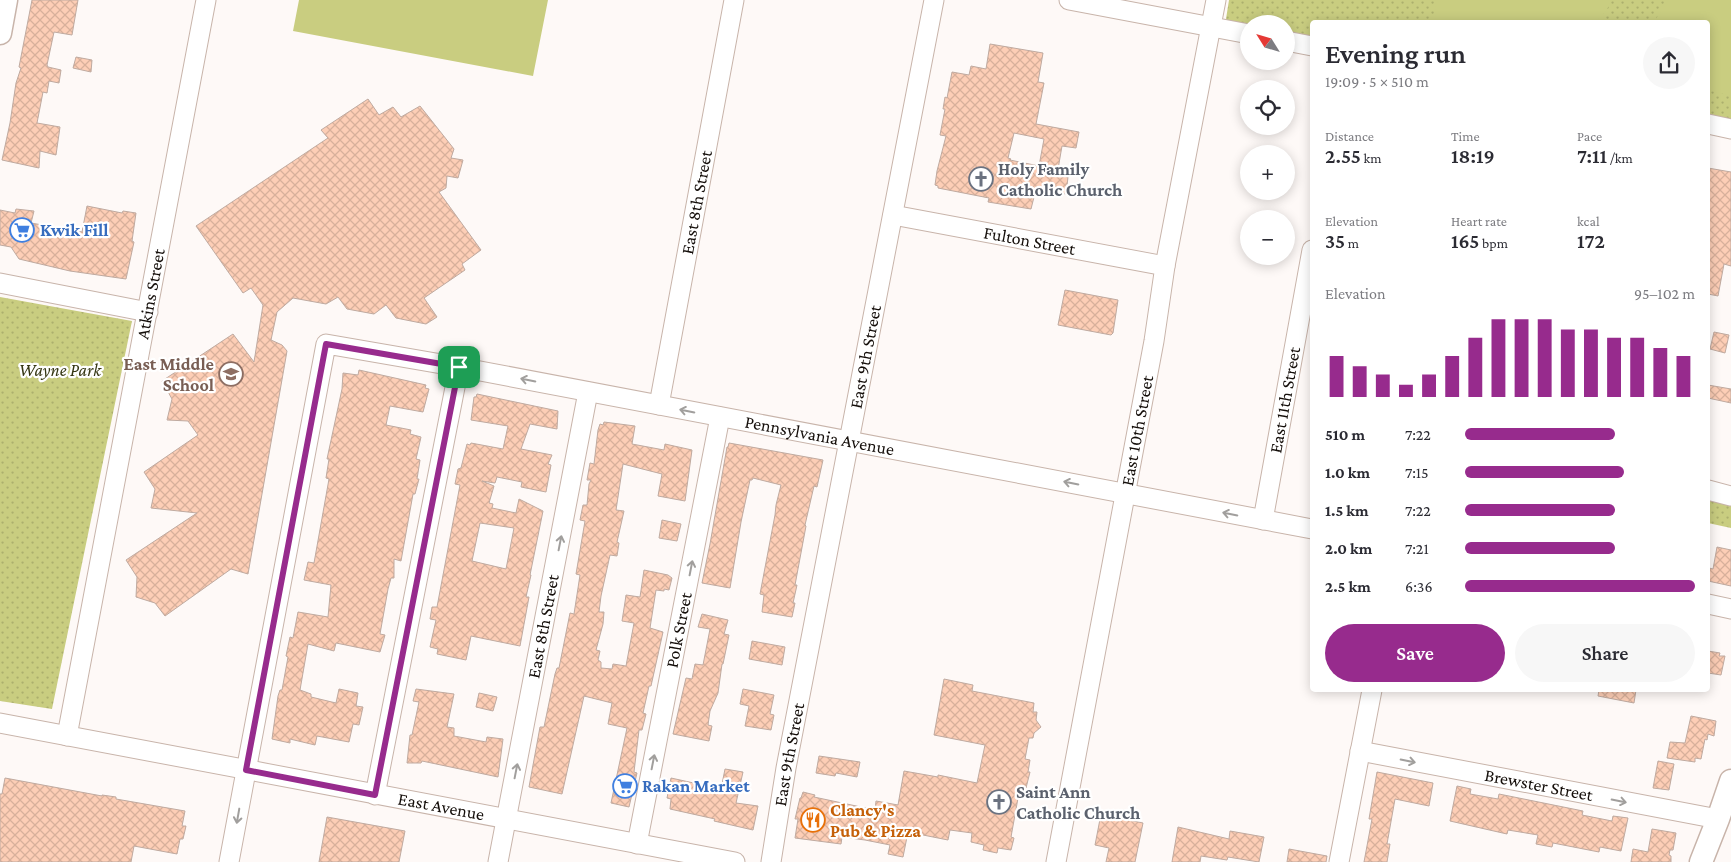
<!DOCTYPE html>
<html lang="en">
<head>
<meta charset="utf-8">
<style>
  :root { --surface:#fff; --page:#f7f7f7; --text:#2b2b33; --muted:#7c7c81; --accent:#972b8d }
  body { margin:0; font-family:"Crimson Pro",serif; background:var(--page); color:var(--text); height:100vh; display:flex; flex-direction:column; font-size:19px; white-space:nowrap }
  * { box-sizing:border-box; margin:0 }
  p { font-size:16px; color:var(--muted) }
  .icon { flex:none; width:28px; height:28px; fill:none; stroke:currentColor; stroke-width:2; stroke-linecap:round; stroke-linejoin:round }
  .map { position:relative; flex:1; overflow:hidden }
  .panel { position:absolute; left:1310px; top:20px; width:400px; height:672px; display:flex; flex-direction:column; background:var(--surface); border-radius:5px; box-shadow:0 2px 12px #0003 }
  .panel>* { flex:none }
  .needle { width:32px; rotate:307deg }
  .tools { position:absolute; left:1240px; top:15px; display:grid; gap:10px }
  .tools a { display:grid; place-items:center; width:55px; height:55px; border-radius:50%; background:var(--surface); box-shadow:0 2px 12px #0003; font-size:25px }
  .pin { position:absolute; display:grid; place-items:center; width:42px; height:42px; color:#fff; margin:-21px; border-radius:10px; box-shadow:0 2px 8px #0006 }
  .round { display:grid; place-items:center; flex:none; width:52px; height:52px; border-radius:26px; background:var(--page) }
  .summary { display:flex; align-items:center; justify-content:space-between; height:85px; padding:0 15px }
  h1 { font-size:28px; font-weight:600; line-height:38px }
  .stats { display:grid; grid-template-columns:repeat(3,1fr); gap:8px; height:85px; padding:5px 15px }
  .stats div { display:grid; align-content:center }
  .stats b { font-size:21px; font-weight:600 }
  .stats small { font-size:14px; font-weight:400 }
  .stats p { font-size:14px }
  .chart { height:140px; padding:10px 15px }
  .chart p { display:flex; justify-content:space-between }
  .chart svg { width:100%; height:90px; margin-top:5px; stroke:var(--accent); stroke-width:6 }
  .primary-button { display:flex; gap:10px; margin-top:auto; padding:10px 15px }
  .primary-button a { flex:1; height:58px; border-radius:30px; background:var(--accent); color:#fff; font-size:20px; font-weight:600; line-height:58px; text-align:center }
  .primary-button a+a { background:var(--page); color:var(--text) }
  ul { padding:0 15px; list-style:none; font-size:16px }
  li { display:grid; grid-template-columns:80px 60px 1fr; align-items:center; height:38px }
  li i { height:12px; border-radius:6px; background:var(--accent) }
  .map>svg:first-child { display:block }
  .green { fill:url(#green-dots) }
  .pitch { fill:#c9cd80 }
  .building { fill:url(#building-cross-hatch); stroke:#bfaaa0; fill-rule:evenodd }
  .lines { fill:none; stroke-linecap:round; stroke-linejoin:round }
  .minor-casing { stroke:#c8b4aa; stroke-width:21 }
  .major-casing { stroke:#c8b4aa; stroke-width:25 }
  .minor { stroke:#fff; stroke-width:19 }
  .major { stroke:#fff; stroke-width:22 }
  .oneway { stroke:#a19f9d }
  .route-casing { stroke:#fff; stroke-width:10 }
  .route { stroke:#972b8d; stroke-width:6 }
  .labels { text-anchor:middle; dominant-baseline:central; stroke-width:4.5; stroke-linejoin:round; paint-order:stroke }
  .worship-label { font-size:18px; font-weight:bold; fill:#5b616d; stroke:#fff; text-anchor:start }
  .street-label { font-size:18px; fill:#140e0a; stroke:#fff }
  .shop-label { font-size:18px; font-weight:bold; fill:#366cbe; stroke:#fff; text-anchor:start }
  .education-label { font-size:18px; font-weight:bold; fill:#785e54; stroke:#fff; text-anchor:end }
  .park-label { font-size:18px; font-style:italic; fill:#353613; stroke:#fff }
  .food-label { font-size:18px; font-weight:bold; fill:#c56008; stroke:#fff; text-anchor:start }
</style>
</head>
<body>
<div class="map">
<svg width="1731" height="862" viewBox="0 0 1731 862">
  <defs>
    <pattern id="green-dots" width="8" height="8" patternUnits="userSpaceOnUse" patternTransform="scale(1.25)"><rect width="8" height="8" fill="#c9cd80"/><path d="M2 2h.1M6 6h.1" fill="none" stroke="#acaf6d" stroke-width="1.8" stroke-linecap="round"/></pattern>
    <pattern id="building-cross-hatch" width="8" height="8" patternUnits="userSpaceOnUse" patternTransform="scale(1.25)"><rect width="8" height="8" fill="#fdceb6"/><path d="M0 0l8 8M0 8l8-8" fill="none" stroke="#d8b09b"/></pattern>
  </defs>
  <rect width="100%" height="100%" fill="#fef9f7"/>
  <!-- green -->
  <path class="green" d="M1229 0H1731V120L1708 115V22H1312V40L1286 35V24H1249V27L1228 22 1226 19Z
    M0 297 132 321 52 709 0 701Z
    M1708 500 1731 506V528L1708 523Z"/>
  <!-- pitch -->
  <path class="pitch" d="M299 0H548L533 76 293 31Z
    M1435 0H1612L1606 11 1596 22H1436Z
    M1668 0H1731V96L1708 90V22H1654Z"/>
  <!-- building -->
  <path class="building" d="M32 0H78L72 35 54 32 47 65 48 67 61 70 59 83 49 81 47 93 43 92 37 123 60 127 56 155 40 151 39 168 2 160 10 123 16 83 21 68 19 67Z
    M990 44 1043 53 1038 82 1044 83 1036 124 1079 132 1076 148 1062 146 1057 175 1068 177 1066 194 1036 189 1031 209 988 202 989 198 938 188V186L935 185 937 171 946 136 940 135 945 109H943L945 97 947 98 952 72 969 75 971 66 986 69ZM1014 133 1044 139 1039 166 1010 160 1011 159 1008 158Z
    M76 57 92 60 91 72 73 68Z
    M368 99 379 115 393 107 401 117 420 106 454 149 451 158 463 160 458 178 447 176 446 188 439 192 481 250 462 264 465 270 424 298 437 317 426 324 396 318 386 305 374 314 347 309 338 297 326 304 293 298 277 312 271 340 282 345 287 351 248 574 231 569 165 616 155 603 136 597 137 577 126 560 197 513 151 508 155 489 144 472 198 435 188 421 167 420 172 399 162 381 233 334 254 362 263 305 251 288 243 293 196 226 328 138 321 130Z
    M1708 168 1731 172V266L1724 264 1718 296 1708 294Z
    M87 206 122 213 123 211 136 213 132 241 134 242 126 279 70 271 19 259 11 247 0 245V210L15 213 16 209 34 211 31 223 82 232Z
    M1065 290 1118 300 1113 333 1111 335 1058 325Z
    M1714 332 1729 335 1725 353 1710 349Z
    M359 370 426 385 425 388 429 389 423 412 390 406 386 425 411 430 410 434 421 437 416 459 420 460 417 479H419L415 494H413L401 561 394 559V578H391L388 589 380 634 385 635 380 652 336 643 334 651 308 644 300 690 311 694V697L336 703 339 689 358 693 356 706 363 707 359 725 353 724 349 742 317 736 315 745 290 739V743L272 739 278 696 280 690H282L288 657 286 656 290 637 293 638 298 612 328 617 331 585 304 580 308 562 314 563 329 479 326 478 329 459H327L342 389 343 373 358 375Z
    M1708 385 1731 389V403L1708 398Z
    M477 394 558 411 557 429 530 424 521 449 552 455 548 464 551 465 546 492 521 487 522 482 497 477 495 483 482 481 494 486 489 503 493 504 492 508 516 513 519 499 543 511 530 575H531L526 597H529L520 646 471 636 466 660 437 654 438 649 430 647 436 620 430 619 432 607H437L460 485 455 484 458 469 461 468 467 444 470 445 471 443 503 449 508 426 471 420 474 397H476ZM480 523 514 528 506 569 472 561Z
    M604 422 635 426 632 444 664 450 665 444 692 450 685 501 658 496 662 474 623 464 616 510 624 511 617 542 619 543 617 556 610 555 601 596 599 612H604L603 624 596 650 600 651 598 660 601 662V668L612 669 613 664 626 666 634 623 622 621 625 602 626 595 640 597 644 570 668 575 672 578 669 590 664 589V591L656 590 650 628 663 632 651 686H649L643 713 646 714 642 730H639L634 772 637 773 629 807 611 803 627 728 608 724 612 703 584 696 562 794 529 787 540 727H544L555 674 557 668H559L570 613 574 614 580 575 576 574 585 521 580 520 583 505H587L589 484 591 480H587L590 463 594 464 598 430 600 424 603 425Z
    M729 443 823 460 817 487 814 486 805 525 806 526 795 585H797L793 603H795L792 617 762 612 764 595 760 594 775 515 776 505 781 485 753 478 752 480H750L741 522 730 588 702 583 710 544 727 447H728Z
    M662 520 681 524 677 541 659 538Z
    M1717 547 1731 550V586L1708 581 1709 568 1713 569Z
    M702 614 728 620 724 634 729 635 723 664H722L718 693 710 711 708 725 712 726 709 741 673 734 686 678 692 679 695 664 703 665 710 629 698 627Z
    M752 641 785 647 782 665 749 659Z
    M1708 651 1720 653 1719 656H1725L1721 675 1708 673Z
    M944 679 973 685 972 691 1034 703 1033 712H1037L1036 720 1041 727 1034 733 1033 738H1029L1025 759 1030 760 1028 772H1030L1026 788 1020 787 1011 837 1014 838 1011 850 998 848 997 853 983 850 984 845 971 842 972 833 950 830 948 840 908 832 903 857 888 854 890 845 865 840 842 837 841 844 795 838 798 819H795L800 798H801L803 792 815 795 814 797 875 810 876 801 898 805 904 771 938 777V775L977 783 985 745 934 735Z
    M416 689 454 694 447 727 454 728V736L486 742 487 737 503 739 498 777 422 761 421 763H407L410 735H412L419 702 413 701Z
    M743 689 774 695 770 714 774 715 771 730 745 726 749 706 740 704Z
    M1599 690H1636L1634 703 1598 696Z
    M479 693 497 697 493 711 476 707Z
    M1691 716 1716 721 1714 736 1708 734 1707 740 1705 739 1701 759 1695 758V762L1667 758 1670 742 1685 743Z
    M819 756 860 762 857 777 836 773 835 776 816 773Z
    M1658 761 1674 764 1669 790 1653 788Z
    M725 769 743 772 736 803 758 806 753 830 714 821 715 819 670 809 671 799 667 798 671 778 721 789Z
    M1377 772 1433 783 1429 806 1395 799 1387 844H1390L1387 862H1364L1372 819H1369Z
    M5 778 102 796V795L116 797V799L185 811 182 826H186L183 839H180L177 854 134 846 131 862H0V794H2Z
    M1457 786 1471 789 1470 794 1498 799 1499 794 1583 811 1582 815 1612 821 1613 816 1628 818 1621 851 1600 847 1599 852 1553 843 1552 847 1536 844 1538 835 1508 830 1507 834 1450 821Z
    M1101 814 1143 823 1135 862H1106L1109 848 1095 845Z
    M327 817 405 831 399 862H319Z
    M1178 827 1229 839 1230 831 1264 837 1259 862 1228 857 1227 860 1201 856 1200 862H1172Z
    M1652 829 1676 833 1673 850H1670L1669 855 1671 856V862H1631L1633 849 1648 852Z
    M1289 849 1327 856 1326 862H1287Z"/>
  <g class="lines">
    <!-- minor casing -->
    <g class="minor-casing">
      <g id="minor">
        <path d="M1069 0 1249 34"/>
        <path d="M1286 41 1312 46"/>
        <path d="M1708 124 1731 129"/>
        <path id="s1" d="M893 215 1165 266"/>
        <path d="M0 283 148 312"/>
        <path id="s2" d="M659 405 734 0"/>
        <path d="M1708 490 1731 496"/>
        <path id="s3" d="M1263 520 1312 250"/>
        <path d="M1708 604 1731 609"/>
        <path id="s4" d="M0 723 735 862"/>
        <path id="s5" d="M67 736 206 0"/>
        <path id="s6" d="M1360 751 1718 819"/>
        <path d="M375 795 459 367"/>
        <path id="s7" d="M637 844 720 417"/>
        <path id="s8" d="M229 862 326 344 459 367 1312 529"/>
        <path id="s9" d="M498 862 588 392"/>
        <path id="s10" d="M771 862 786 768 934 0"/>
        <path id="s11" d="M1056 862 1154 341 1165 266 1216 0"/>
        <path d="M1339 862 1372 690"/>
      </g>
    </g>
    <!-- major casing -->
    <g class="major-casing">
      <path id="major" d="M0 33 6 0
        M1701 862 1718 819 1731 781"/>
    </g>
    <!-- minor -->
    <use href="#minor" class="minor"/>
    <!-- major -->
    <use href="#major" class="major"/>
  </g>
  <!-- one-way arrows -->
  <defs><path id="oneway-shaft" d="M-6 0H5M1.5-3L5.5 0L1.5 3" fill="none" stroke-width="1.6" stroke-linecap="round" stroke-linejoin="round" transform="scale(1.25)"/></defs>
  <g class="oneway">
    <use href="#oneway-shaft" transform="translate(528 380) rotate(-169)"/>
    <use href="#oneway-shaft" transform="translate(687 411) rotate(-169)"/>
    <use href="#oneway-shaft" transform="translate(1071 483) rotate(-169)"/>
    <use href="#oneway-shaft" transform="translate(1230 514) rotate(-169)"/>
    <use href="#oneway-shaft" transform="translate(560 543) rotate(-79)"/>
    <use href="#oneway-shaft" transform="translate(691 568) rotate(-79)"/>
    <use href="#oneway-shaft" transform="translate(1408 761) rotate(11)"/>
    <use href="#oneway-shaft" transform="translate(653 762) rotate(-79)"/>
    <use href="#oneway-shaft" transform="translate(516 771) rotate(-79)"/>
    <use href="#oneway-shaft" transform="translate(1619 801) rotate(11)"/>
    <use href="#oneway-shaft" transform="translate(238 816) rotate(100)"/>
  </g>
  <g class="lines">
    <!-- route casing -->
    <g class="route-casing">
      <path id="route" d="M326 344 459 367 375 795 246 770Z"/>
    </g>
    <!-- route -->
    <use href="#route" class="route"/>
  </g>
  <!-- icons -->
  <defs>
    <g id="church-ring" transform="scale(1.25)"><circle r="9.5" fill="#fff" stroke="#6b7280" stroke-width="1.5"/><path d="M-1.2-6h2.4v3.5h3.3v2.4h-3.3V6h-2.4V-.1h-3.3v-2.4h3.3Z" fill="#6b7280"/></g>
    <g id="supermarket-ring" transform="scale(1.25)"><circle r="9.5" fill="#fff" stroke="#3f7fe0" stroke-width="1.5"/><path d="M-6-5.5h2.5l.6 2H6L4.5 2H-2.5L-4.4-4H-6ZM-1.5 3.2a1.3 1.3 0 1 0 .1 0ZM3 3.2a1.3 1.3 0 1 0 .1 0Z" fill="#3f7fe0"/></g>
    <g id="school-ring" transform="scale(1.25)"><circle r="9.5" fill="#fff" stroke="#8d6e63" stroke-width="1.5"/><path d="M0-5L7-2L0 1L-7-2ZM-4 1L0 2.5L4 1V4Q0 6-4 4Z" fill="#8d6e63"/></g>
    <g id="restaurant-ring" transform="scale(1.25)"><circle r="9.5" fill="#fff" stroke="#e8710a" stroke-width="1.5"/><path d="M-5-6h1v4h1v-4h1v4h1v-4h1v5L-1.5 .5V6h-2V.5L-5-1ZM5-6V6H3V1.5H1.5Q1.5-4 5-6Z" fill="#e8710a"/></g>
  </defs>
  <g fill-rule="evenodd">
    <use href="#church-ring" x="981" y="179"/>
    <use href="#supermarket-ring" x="22" y="230"/>
    <use href="#school-ring" x="231" y="374"/>
    <use href="#supermarket-ring" x="625" y="786"/>
    <use href="#church-ring" x="999" y="802"/>
    <use href="#restaurant-ring" x="813" y="820"/>
  </g>
  <g class="labels">
    <!-- worship labels -->
    <g class="worship-label">
      <text x="998" y="169">Holy Family<tspan x="998" dy="21">Catholic Church</tspan></text>
      <text x="1016" y="792">Saint Ann<tspan x="1016" dy="21">Catholic Church</tspan></text>
    </g>
    <!-- street labels -->
    <g class="street-label">
      <text stroke="none"><textPath href="#s2" startOffset="206">East 8th Street</textPath></text>
      <text stroke="none"><textPath href="#s1" startOffset="139">Fulton Street</textPath></text>
      <text stroke="none"><textPath href="#s5" startOffset="450">Atkins Street</textPath></text>
      <text stroke="none"><textPath href="#s10" startOffset="514">East 9th Street</textPath></text>
      <text stroke="none"><textPath href="#s3" startOffset="122">East 11th Street</textPath></text>
      <text stroke="none"><textPath href="#s11" startOffset="439">East 10th Street</textPath></text>
      <text stroke="none"><textPath href="#s8" startOffset="1029">Pennsylvania Avenue</textPath></text>
      <text stroke="none"><textPath href="#s9" startOffset="240">East 8th Street</textPath></text>
      <text stroke="none"><textPath href="#s7" startOffset="218">Polk Street</textPath></text>
      <text stroke="none"><textPath href="#s10" startOffset="109">East 9th Street</textPath></text>
      <text stroke="none"><textPath href="#s6" startOffset="182">Brewster Street</textPath></text>
      <text stroke="none"><textPath href="#s4" startOffset="449">East Avenue</textPath></text>
    </g>
    <!-- shop labels -->
    <g class="shop-label">
      <text x="40" y="230">Kwik Fill</text>
      <text x="642" y="786">Rakan Market</text>
    </g>
    <!-- education labels -->
    <g class="education-label">
      <text x="214" y="364">East Middle<tspan x="214" dy="21">School</tspan></text>
    </g>
    <!-- park labels -->
    <g class="park-label">
      <text x="60" y="370">Wayne Park</text>
    </g>
    <!-- food labels -->
    <g class="food-label">
      <text x="830" y="810">Clancy's<tspan x="830" dy="21">Pub &amp; Pizza</tspan></text>
    </g>
  </g>
</svg>
<div class="tools">
<a><svg class="needle" viewBox="-14 -14 28 28"><path d="M0-13l5 13h-10z" fill="#e53935"/><path d="M0 13l5-13h-10z" fill="#7c7c81"/></svg></a>
<a><svg class="icon" aria-label="locate" viewBox="0 0 24 24"><circle cx="12" cy="12" r="6"/><path d="M12 2v4M12 18v4M2 12h4M18 12h4"/></svg></a>
<a>+</a>
<a>−</a>
</div>
<div class="pin" style="left:459px;top:367px;background:#1e9e55"><svg class="icon" aria-label="arrive" viewBox="0 0 24 24"><path d="M6 21V4h12l-3 4 3 4H6"/></svg></div>
<section class="panel">
<div class="summary"><div><h1>Evening run</h1><p>19:09 · 5 × 510 m</p></div><a class="round"><svg class="icon" aria-label="share" viewBox="0 0 24 24"><path d="M12 15V3M7 8l5-5 5 5M5 13v7h14v-7"/></svg></a></div>
<div class="stats">
<div><p>Distance</p><b>2.55<small> km</small></b></div>
<div><p>Time</p><b>18:19</b></div>
<div><p>Pace</p><b>7:11<small> /km</small></b></div>
</div>
<div class="stats">
<div><p>Elevation</p><b>35<small> m</small></b></div>
<div><p>Heart rate</p><b>165<small> bpm</small></b></div>
<div><p>kcal</p><b>172</b></div>
</div>
<div class="chart"><p><span>Elevation</span>95–102 m</p>
<svg viewBox="0 0 160 44" preserveAspectRatio="none"><path d="M5 44V24M15 44V29M25 44V33M35 44V38M45 44V33M55 44V24M65 44V15M75 44V6M85 44V6M95 44V6M105 44V11M115 44V11M125 44V15M135 44V15M145 44V20M155 44V24"/></svg>
</div>
<ul>
<li><b>510 m</b>7:22<i style="width:65%"></i></li>
<li><b>1.0 km</b>7:15<i style="width:69%"></i></li>
<li><b>1.5 km</b>7:22<i style="width:65%"></i></li>
<li><b>2.0 km</b>7:21<i style="width:65%"></i></li>
<li><b>2.5 km</b>6:36<i style="width:100%"></i></li>
</ul>
<div class="primary-button"><a>Save</a><a>Share</a></div>
</section>
</div>
</body>
</html>
